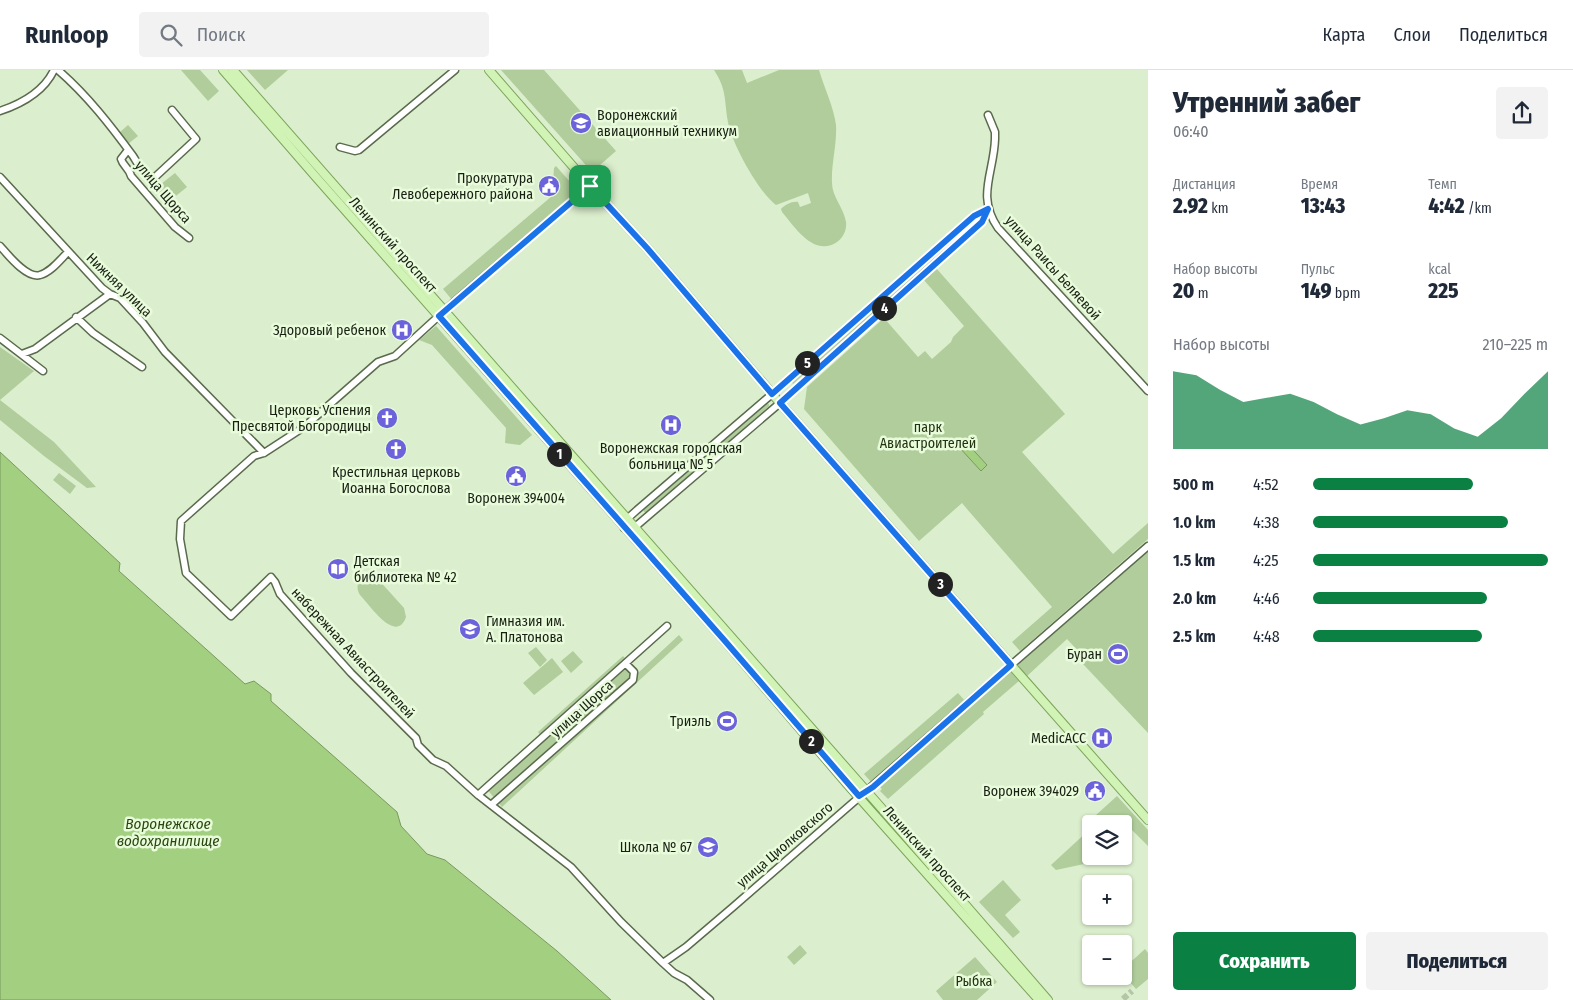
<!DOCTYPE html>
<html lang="ru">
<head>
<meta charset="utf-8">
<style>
  :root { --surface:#fff; --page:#f2f2f3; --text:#1f2937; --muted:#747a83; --line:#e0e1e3; --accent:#0b8043 }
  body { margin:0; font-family:"Fira Sans Condensed",sans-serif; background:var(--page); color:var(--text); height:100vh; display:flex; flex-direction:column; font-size:19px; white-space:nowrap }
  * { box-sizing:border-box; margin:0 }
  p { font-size:16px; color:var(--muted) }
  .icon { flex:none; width:28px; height:28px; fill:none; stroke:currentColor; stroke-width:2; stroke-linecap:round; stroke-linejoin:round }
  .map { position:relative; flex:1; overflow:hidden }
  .details { display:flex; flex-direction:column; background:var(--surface); width:425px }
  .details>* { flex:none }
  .tools { position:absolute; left:1082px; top:745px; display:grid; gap:10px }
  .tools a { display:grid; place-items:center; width:50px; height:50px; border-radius:5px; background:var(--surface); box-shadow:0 1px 4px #0004; font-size:25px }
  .pin { position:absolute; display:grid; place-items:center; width:42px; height:42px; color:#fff; margin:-21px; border-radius:10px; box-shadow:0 2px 8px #0006 }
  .km { position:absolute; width:25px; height:25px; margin:-12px; border-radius:50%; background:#222; color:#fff; font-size:14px; line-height:25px; text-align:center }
  .round { display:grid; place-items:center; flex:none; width:52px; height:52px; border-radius:5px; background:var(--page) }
  .headline { display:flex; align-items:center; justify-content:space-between; height:85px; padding:0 25px }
  h1 { font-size:28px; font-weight:800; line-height:38px }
  .stats { display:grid; grid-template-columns:repeat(3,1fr); gap:8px; height:85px; padding:5px 25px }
  .stats div { display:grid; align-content:center }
  .stats b { font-size:21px; font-weight:800 }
  .stats small { font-size:14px; font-weight:400 }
  .stats p { font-size:14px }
  .chart { height:140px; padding:10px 25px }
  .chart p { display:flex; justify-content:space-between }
  .chart svg { width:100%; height:90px; margin-top:5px; fill:var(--accent); opacity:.7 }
  .cta { display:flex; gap:10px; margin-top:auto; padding:10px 25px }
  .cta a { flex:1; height:58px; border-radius:5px; background:var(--accent); color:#fff; font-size:20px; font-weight:800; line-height:58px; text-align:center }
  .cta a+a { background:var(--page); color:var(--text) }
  ul { padding:0 25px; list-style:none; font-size:16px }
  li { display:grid; grid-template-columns:80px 60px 1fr; align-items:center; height:38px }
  li i { height:12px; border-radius:6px; background:var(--accent) }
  header { display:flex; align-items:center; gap:30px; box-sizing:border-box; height:70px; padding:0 25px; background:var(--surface); border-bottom:1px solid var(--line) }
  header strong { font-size:24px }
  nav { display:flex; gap:28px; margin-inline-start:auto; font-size:18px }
  .search { width:350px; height:45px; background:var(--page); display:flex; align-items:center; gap:12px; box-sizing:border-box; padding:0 18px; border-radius:5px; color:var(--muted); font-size:19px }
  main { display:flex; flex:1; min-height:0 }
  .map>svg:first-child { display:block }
  .green { fill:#b0cd9b }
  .water { fill:#a3cf80; stroke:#799a5f }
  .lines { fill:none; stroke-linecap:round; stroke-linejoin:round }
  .minor-tunnel { stroke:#b4c5a8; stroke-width:6; stroke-dasharray:6 3; stroke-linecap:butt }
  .minor-casing { stroke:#596a4d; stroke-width:9 }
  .major-casing { stroke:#7ca45c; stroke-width:10 }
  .minor { stroke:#fff; stroke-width:6 }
  .major { stroke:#d1f3b5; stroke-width:8 }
  .route-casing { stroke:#fff; stroke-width:10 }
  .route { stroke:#1a73e8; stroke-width:6 }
  .labels { text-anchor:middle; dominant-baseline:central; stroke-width:5; stroke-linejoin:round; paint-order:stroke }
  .poi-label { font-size:14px; fill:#181f13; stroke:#e8fbda; text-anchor:end }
  .street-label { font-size:14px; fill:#181f13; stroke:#e8fbda }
  .park-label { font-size:14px; fill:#213211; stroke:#e8fbda }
  .water-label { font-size:15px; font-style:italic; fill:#2a460e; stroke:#e8fbda }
</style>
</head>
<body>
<header>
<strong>Runloop</strong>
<div class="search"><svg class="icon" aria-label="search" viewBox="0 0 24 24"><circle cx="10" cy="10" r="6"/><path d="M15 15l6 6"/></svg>Поиск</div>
<nav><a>Карта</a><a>Слои</a><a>Поделиться</a></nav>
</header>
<main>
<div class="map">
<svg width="1148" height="930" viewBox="0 0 1148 930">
  <rect width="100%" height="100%" fill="#dbeecd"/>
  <!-- green -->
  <path class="green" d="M181 0H200L219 21 208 31Z
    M247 0H288L265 20Z
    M501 0H544L616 81 592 102Z
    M714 0H742L747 13 779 0H819C824 17 834 38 836 55 837 75 831 94 832 113 832 127 844 138 846 152 847 160 843 168 837 172 814 188 794 156 782 142L781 139C785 135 792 131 798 132L800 137 811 133 808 123 776 135C759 123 731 72 728 52 724 29 727 20 714 0Z
    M128 55 138 66 128 74 119 63Z
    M556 96 578 121 453 231 443 219 552 126 554 98Z
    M175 103 187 117 167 133 156 118Z
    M977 148 978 152 793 314 790 310 973 150Z
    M936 198 1065 344 1022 382 1113 484 1148 453V469L1020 581 1012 572 1052 537 967 439 962 433 919 471 804 339 807 317 884 248 918 287 925 281 932 289 951 272 953 267 964 256 923 209Z
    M436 256 532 365 520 375 505 373 506 358 432 275 419 270Z
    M0 277 34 301 0 330 54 372 96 417 87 418 44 386 0 350Z
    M765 332 769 334V336L647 443 644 442 643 439Z
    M59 403 76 416 70 424 53 410Z
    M1148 481V663L1083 594 1086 591 1084 588 1088 584 1084 580 1080 583 1067 569 1026 607 1018 598 1019 594Z
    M366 505H373L377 508 404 538 406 547C396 575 369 534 360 525 355 517 358 509 366 505Z
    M679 565 683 570 502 737 485 717 541 666 538 662 623 586 638 603Z
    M536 577 547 590 540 597 528 583Z
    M573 581 583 592 571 603 561 591Z
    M552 588 563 602 534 625 523 613Z
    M1010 601 1019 611 983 642 984 644 888 729 880 721 882 719 879 716Z
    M958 623 966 632 872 713 864 704Z
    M1117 726 1148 760V776L1127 755 1124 758V754H1091V786H1093L1084 794 1056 800 1051 795 1089 760 1085 755Z
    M1003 810 1021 830 1005 845 1020 862 1013 868 979 832Z
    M800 875 807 883 794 895 787 887Z
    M1145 879 1148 883V909L1136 919 1124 905V898Z
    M975 887 997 912 977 930H943L936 921Z"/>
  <!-- water -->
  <path class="water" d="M965 371 987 395 981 401 959 377Z
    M0 382 120 493 119 501 245 614 254 611 271 624V631L397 742 401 756 427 784 445 790 557 881 611 930H0Z"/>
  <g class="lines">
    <!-- minor-tunnel -->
    <path class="minor-tunnel" d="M1123 929 1132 921"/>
    <!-- minor casing -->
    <g class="minor-casing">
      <path id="minor" d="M58 0C87 25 111 56 133 86 138 94 144 106 154 108L196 69 172 40
        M0 41C21 34 44 21 54 0
        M988 45 995 62V69C994 103 976 126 998 158L1148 321
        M340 77 355 81 359 80 455 0
        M128 80 121 89C123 96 129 98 131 106L175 157 189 168
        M0 107 102 218 110 224 120 228 143 253 165 282 264 383
        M590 116 453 233 395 286 378 292 304 357 264 383 254 386 181 451 180 469 186 503 231 546 271 507 275 512 280 524 351 603 416 668 418 675 433 690 446 696 478 725 571 797 621 852 663 893 674 903 687 910 710 930
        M988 139 981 152 780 333 635 457 624 458 627 449 637 440 772 324 974 146Z
        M0 176C8 185 27 209 40 205 51 202 60 190 68 182
        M76 247 93 263 142 297
        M0 268 43 301
        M22 284 35 279 110 224
        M478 725 667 556
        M491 735 633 610 634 602 626 594
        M663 893 686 877 733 837 1148 476"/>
    </g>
    <!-- major casing -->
    <g class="major-casing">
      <path id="major" d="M223 0 315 106 725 571 847 714 1039 930
        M233 0 877 733 1048 930
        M489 0 590 116 647 178 780 333 1148 750"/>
    </g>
    <!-- minor -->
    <use href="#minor" class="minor"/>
    <!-- major -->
    <use href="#major" class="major"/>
  </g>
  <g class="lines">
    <!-- route casing -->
    <g class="route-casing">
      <path id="route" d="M590 116 647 178 772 324 974 146 988 139 982 152 780 333 1011 595 873 717 859 726 725 571 439 246Z"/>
    </g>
    <!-- route -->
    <use href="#route" class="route"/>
  </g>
  <!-- icons -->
  <defs>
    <g id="university-disc" transform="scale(1.125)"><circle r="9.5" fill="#6b62dc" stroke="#e8fbda"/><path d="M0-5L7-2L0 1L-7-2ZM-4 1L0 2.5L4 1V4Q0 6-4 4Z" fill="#fff"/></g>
    <g id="civic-disc" transform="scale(1.125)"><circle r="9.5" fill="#6b62dc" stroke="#e8fbda"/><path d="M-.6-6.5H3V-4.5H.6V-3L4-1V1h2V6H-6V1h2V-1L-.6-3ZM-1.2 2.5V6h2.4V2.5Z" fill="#fff"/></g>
    <g id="hospital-disc" transform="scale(1.125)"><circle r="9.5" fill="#6b62dc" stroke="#e8fbda"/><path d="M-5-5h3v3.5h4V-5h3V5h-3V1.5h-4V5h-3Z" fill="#fff"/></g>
    <g id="church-disc" transform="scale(1.125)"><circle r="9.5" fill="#6b62dc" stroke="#e8fbda"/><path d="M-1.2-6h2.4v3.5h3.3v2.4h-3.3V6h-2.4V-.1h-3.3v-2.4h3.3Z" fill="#fff"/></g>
    <g id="library-disc" transform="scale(1.125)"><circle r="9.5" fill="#6b62dc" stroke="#e8fbda"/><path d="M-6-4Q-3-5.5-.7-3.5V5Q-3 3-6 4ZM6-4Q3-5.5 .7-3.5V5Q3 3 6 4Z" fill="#fff"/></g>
    <g id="school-disc" transform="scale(1.125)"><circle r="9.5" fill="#6b62dc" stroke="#e8fbda"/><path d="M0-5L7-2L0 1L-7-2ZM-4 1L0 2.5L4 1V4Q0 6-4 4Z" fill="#fff"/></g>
    <g id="stadium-disc" transform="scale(1.125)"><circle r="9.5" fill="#6b62dc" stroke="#e8fbda"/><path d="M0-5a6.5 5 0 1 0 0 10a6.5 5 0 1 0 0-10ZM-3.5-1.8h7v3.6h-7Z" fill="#fff"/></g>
  </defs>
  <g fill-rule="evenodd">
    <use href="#university-disc" x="581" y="53"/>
    <use href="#civic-disc" x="549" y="116"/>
    <use href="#hospital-disc" x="402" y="260"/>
    <use href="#church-disc" x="387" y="348"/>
    <use href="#hospital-disc" x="671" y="355"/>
    <use href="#church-disc" x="396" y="379"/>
    <use href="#civic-disc" x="516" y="406"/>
    <use href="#library-disc" x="338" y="499"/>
    <use href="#school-disc" x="470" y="559"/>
    <use href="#stadium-disc" x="1118" y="584"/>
    <use href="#stadium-disc" x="727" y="651"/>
    <use href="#hospital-disc" x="1102" y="668"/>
    <use href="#civic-disc" x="1095" y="721"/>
    <use href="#school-disc" x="708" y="777"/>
  </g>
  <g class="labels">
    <!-- poi labels -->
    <g class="poi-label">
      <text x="597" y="45" text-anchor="start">Воронежский<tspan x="597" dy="16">авиационный техникум</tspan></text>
      <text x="533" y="108">Прокуратура<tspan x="533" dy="16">Левобережного района</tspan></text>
      <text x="386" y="260">Здоровый ребенок</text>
      <text x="371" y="340">Церковь Успения<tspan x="371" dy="16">Пресвятой Богородицы</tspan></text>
      <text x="671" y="378" text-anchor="middle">Воронежская городская<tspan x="671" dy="16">больница № 5</tspan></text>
      <text x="396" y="402" text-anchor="middle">Крестильная церковь<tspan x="396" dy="16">Иоанна Богослова</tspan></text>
      <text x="516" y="428" text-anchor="middle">Воронеж 394004</text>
      <text x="354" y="491" text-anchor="start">Детская<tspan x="354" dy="16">библиотека № 42</tspan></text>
      <text x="486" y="551" text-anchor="start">Гимназия им.<tspan x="486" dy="16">А. Платонова</tspan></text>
      <text x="1102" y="584">Буран</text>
      <text x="711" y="651">Триэль</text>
      <text x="1086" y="668">MedicACC</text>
      <text x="1079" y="721">Воронеж 394029</text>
      <text x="692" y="777">Школа № 67</text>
    </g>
    <!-- street labels -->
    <g class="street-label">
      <text transform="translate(163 122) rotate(49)">улица Щорса</text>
      <text transform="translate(393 175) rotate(48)">Ленинский проспект</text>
      <text transform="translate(1053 198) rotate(48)">улица Раисы Беляевой</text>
      <text transform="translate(119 215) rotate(44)">Нижняя улица</text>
      <text transform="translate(353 583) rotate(47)">набережная Авиастроителей</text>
      <text transform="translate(582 639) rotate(-42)">улица Щорса</text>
      <text transform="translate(785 775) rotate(-41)">улица Циолковского</text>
      <text transform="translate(927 784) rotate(48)">Ленинский проспект</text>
    </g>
    <!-- park labels -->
    <g class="park-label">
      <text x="928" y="357">парк<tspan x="928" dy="16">Авиастроителей</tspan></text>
      <text x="974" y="911">Рыбка</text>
    </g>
    <!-- water labels -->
    <g class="water-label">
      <text x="168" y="754">Воронежское<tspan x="168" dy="17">водохранилище</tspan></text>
    </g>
  </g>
</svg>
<div class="tools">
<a><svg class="icon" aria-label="layers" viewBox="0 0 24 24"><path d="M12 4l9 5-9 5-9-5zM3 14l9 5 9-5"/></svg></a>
<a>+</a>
<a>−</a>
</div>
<div class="pin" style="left:590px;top:116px;background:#1e9e55"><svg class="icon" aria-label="arrive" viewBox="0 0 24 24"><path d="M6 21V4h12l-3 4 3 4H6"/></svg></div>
<b class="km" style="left:559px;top:384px">1</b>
<b class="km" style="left:811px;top:671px">2</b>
<b class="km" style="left:940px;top:514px">3</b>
<b class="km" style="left:884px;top:238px">4</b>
<b class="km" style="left:807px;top:293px">5</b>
</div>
<section class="details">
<div class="headline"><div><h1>Утренний забег</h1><p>06:40</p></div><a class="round"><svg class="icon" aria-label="share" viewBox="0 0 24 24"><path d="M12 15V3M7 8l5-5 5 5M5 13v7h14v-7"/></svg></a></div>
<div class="stats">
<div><p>Дистанция</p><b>2.92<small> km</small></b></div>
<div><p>Время</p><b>13:43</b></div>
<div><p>Темп</p><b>4:42<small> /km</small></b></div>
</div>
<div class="stats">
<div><p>Набор высоты</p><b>20<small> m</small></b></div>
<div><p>Пульс</p><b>149<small> bpm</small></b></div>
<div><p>kcal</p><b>225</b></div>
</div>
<div class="chart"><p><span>Набор высоты</span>210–225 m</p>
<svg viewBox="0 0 160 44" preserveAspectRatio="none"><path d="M0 44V6L10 8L20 15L30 21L40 19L50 17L60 21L70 27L80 32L90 29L100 25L110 27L120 34L130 38L140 29L150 17L160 6V44z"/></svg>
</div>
<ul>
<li><b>500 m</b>4:52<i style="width:68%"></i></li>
<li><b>1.0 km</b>4:38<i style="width:83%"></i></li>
<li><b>1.5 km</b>4:25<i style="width:100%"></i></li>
<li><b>2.0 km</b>4:46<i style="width:74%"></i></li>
<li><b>2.5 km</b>4:48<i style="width:72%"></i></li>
</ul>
<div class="cta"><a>Сохранить</a><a>Поделиться</a></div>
</section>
</main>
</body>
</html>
